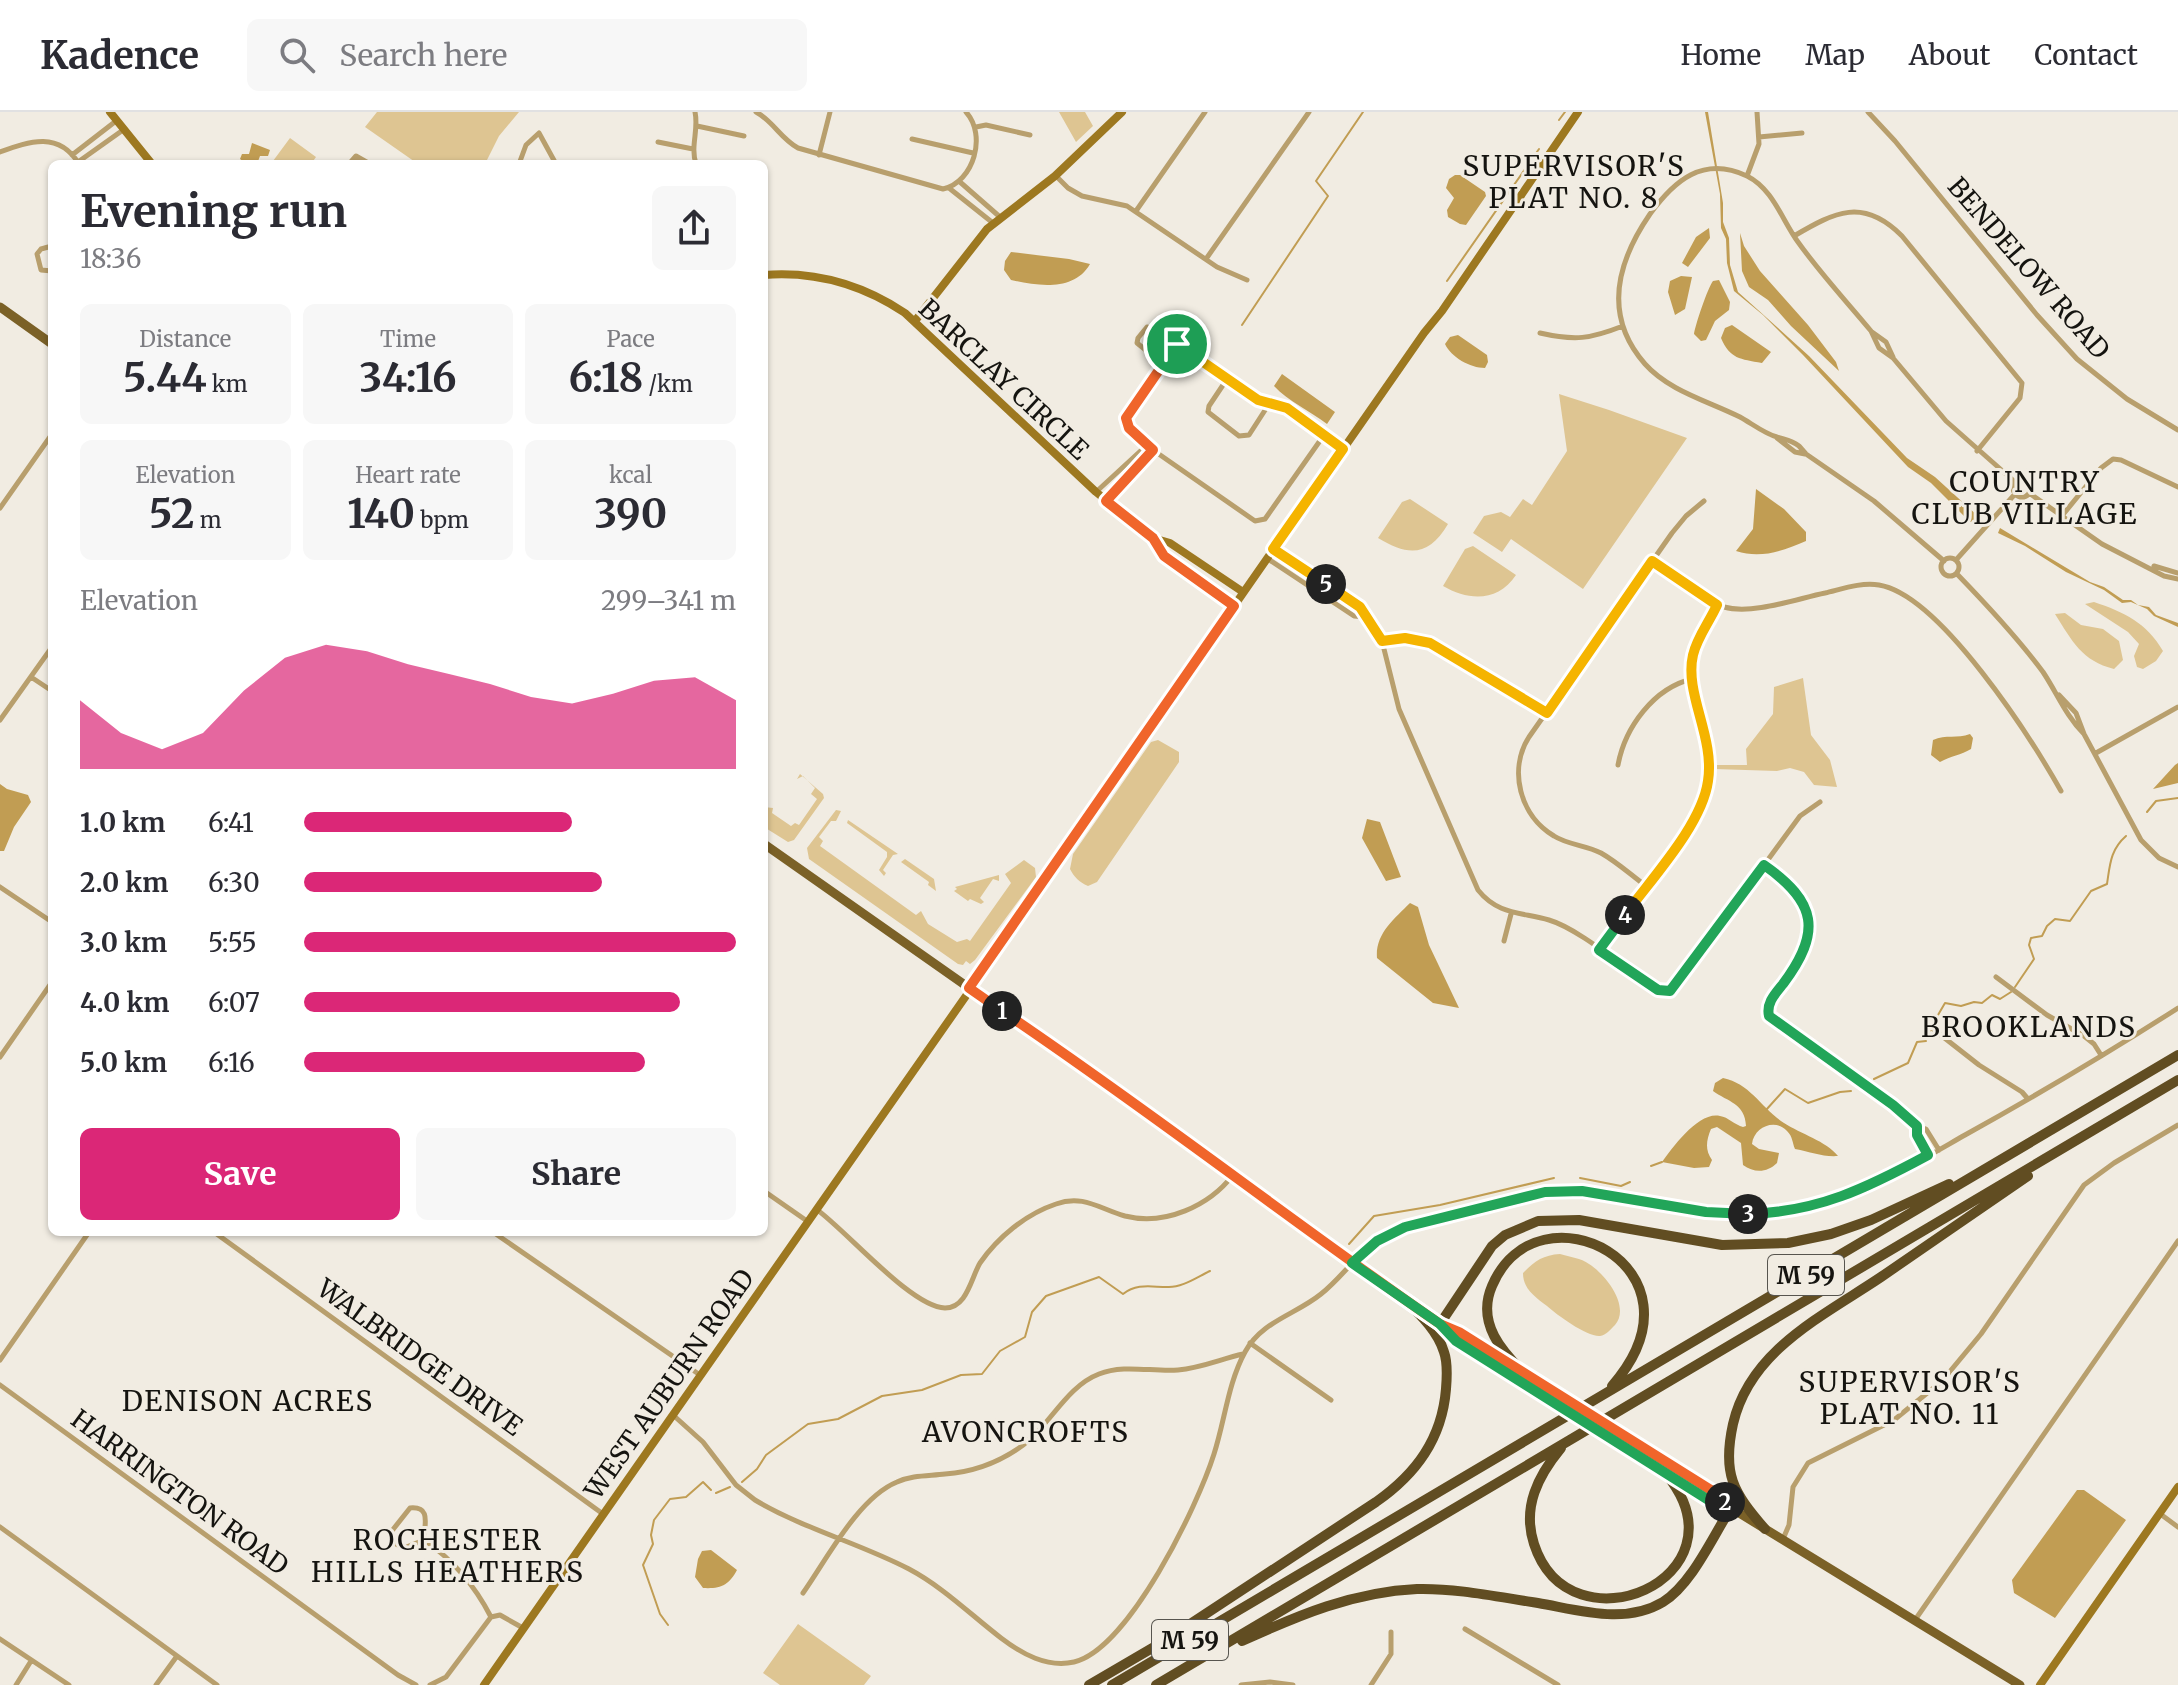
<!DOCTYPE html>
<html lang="en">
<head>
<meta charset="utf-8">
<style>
  :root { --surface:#fff; --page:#f7f7f7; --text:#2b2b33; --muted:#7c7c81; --line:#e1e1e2; --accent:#db2777 }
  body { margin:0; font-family:Merriweather,serif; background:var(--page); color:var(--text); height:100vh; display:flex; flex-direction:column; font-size:30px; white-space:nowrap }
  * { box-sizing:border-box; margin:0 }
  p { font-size:26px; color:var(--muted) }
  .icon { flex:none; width:44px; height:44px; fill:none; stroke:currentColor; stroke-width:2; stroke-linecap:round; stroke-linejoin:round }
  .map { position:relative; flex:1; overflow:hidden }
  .drawer { position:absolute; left:48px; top:48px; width:720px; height:1076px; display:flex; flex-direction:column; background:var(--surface); border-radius:12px; box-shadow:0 2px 6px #0004 }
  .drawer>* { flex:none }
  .pin { position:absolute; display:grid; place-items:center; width:68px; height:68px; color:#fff; margin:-34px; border:4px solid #fff; border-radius:50%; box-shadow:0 2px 8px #0007 }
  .km { position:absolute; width:40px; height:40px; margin:-20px; border-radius:50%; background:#222; color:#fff; font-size:22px; line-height:40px; text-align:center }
  .round { display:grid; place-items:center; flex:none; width:84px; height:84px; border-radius:12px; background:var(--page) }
  .overview { display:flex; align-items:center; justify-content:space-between; height:136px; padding:0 32px }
  h1 { font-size:44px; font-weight:700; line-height:60px }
  .figures { display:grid; grid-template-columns:repeat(3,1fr); gap:12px; height:136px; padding:8px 32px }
  .figures div { display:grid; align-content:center; border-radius:12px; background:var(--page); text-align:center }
  .figures b { font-size:40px; font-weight:700 }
  .figures small { font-size:22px; font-weight:400 }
  .figures p { font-size:22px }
  .chart { height:224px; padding:16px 32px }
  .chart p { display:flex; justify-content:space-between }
  .chart svg { width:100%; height:144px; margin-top:8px; fill:var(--accent); opacity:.7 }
  .button { display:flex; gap:16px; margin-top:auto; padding:16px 32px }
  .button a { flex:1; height:92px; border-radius:12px; background:var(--accent); color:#fff; font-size:32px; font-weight:700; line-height:92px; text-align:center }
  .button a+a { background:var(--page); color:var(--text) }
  ul { padding:0 32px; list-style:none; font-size:26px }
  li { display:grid; grid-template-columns:128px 96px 1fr; align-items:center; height:60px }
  li i { height:20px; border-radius:10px; background:var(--accent) }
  header { display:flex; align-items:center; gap:48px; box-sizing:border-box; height:112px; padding:0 40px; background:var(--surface); border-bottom:2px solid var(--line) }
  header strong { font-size:38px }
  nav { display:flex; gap:44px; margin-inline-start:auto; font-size:28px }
  .search { width:560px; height:72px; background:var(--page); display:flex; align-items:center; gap:20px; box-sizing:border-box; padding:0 28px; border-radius:12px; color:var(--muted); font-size:30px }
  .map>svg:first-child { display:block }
  .green { fill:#dec592 }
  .water { fill:#c19d53 }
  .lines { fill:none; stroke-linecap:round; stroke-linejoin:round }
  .stream { stroke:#c19d53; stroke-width:2 }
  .street { stroke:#b89f6d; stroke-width:5 }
  .secondary { stroke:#9d7820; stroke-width:8 }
  .primary { stroke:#7b6127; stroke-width:9 }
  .highway { stroke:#614d22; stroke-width:10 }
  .primary-bridge { stroke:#7b6127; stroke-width:9 }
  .split-1-casing { stroke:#fff; stroke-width:16 }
  .split-2-casing { stroke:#fff; stroke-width:16 }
  .split-3-casing { stroke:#fff; stroke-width:16 }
  .split-4-casing { stroke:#fff; stroke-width:16 }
  .split-5-casing { stroke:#fff; stroke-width:16 }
  .split-6-casing { stroke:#fff; stroke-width:16 }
  .split-1 { stroke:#f0652b; stroke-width:10 }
  .split-2 { stroke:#f0652b; stroke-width:10 }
  .split-3 { stroke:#22a559; stroke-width:10 }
  .split-4 { stroke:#22a559; stroke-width:10 }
  .split-5 { stroke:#f5b400; stroke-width:10 }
  .split-6 { stroke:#f5b400; stroke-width:10 }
  .labels { text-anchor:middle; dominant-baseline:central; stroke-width:6; stroke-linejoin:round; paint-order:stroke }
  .shield { fill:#f1ece2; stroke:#57554f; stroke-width:2 }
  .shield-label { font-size:24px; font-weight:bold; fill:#151410 }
  .street-label { font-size:26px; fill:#151410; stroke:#f1ece2 }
  .neighbourhood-label { font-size:28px; letter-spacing:2px; fill:#151410; stroke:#f1ece2 }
</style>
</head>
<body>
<header>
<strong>Kadence</strong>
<div class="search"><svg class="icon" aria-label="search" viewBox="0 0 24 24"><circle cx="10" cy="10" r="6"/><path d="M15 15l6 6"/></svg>Search here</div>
<nav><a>Home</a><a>Map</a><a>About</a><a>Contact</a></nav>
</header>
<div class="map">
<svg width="2178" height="1573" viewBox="0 0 2178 1573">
  <rect width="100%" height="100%" fill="#f1ece2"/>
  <!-- green -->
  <path class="green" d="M377 0H519L499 24 485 52H418L365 15Z
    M1059 0H1085L1093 14 1076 30Z
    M290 26 316 45 311 52H277L273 49Z
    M1559 282 1609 298 1687 326 1583 477 1511 427 1502 440 1473 421 1484 404 1501 400 1510 405 1523 387 1532 393 1567 339Z
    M1410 387 1448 412C1429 444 1409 445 1378 426L1402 390Z
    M1473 434 1516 463C1498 490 1469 489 1443 474L1465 437Z
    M2094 490C2124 500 2147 511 2163 539L2156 549 2143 557 2137 555 2134 544 2139 532 2128 520 2085 492Z
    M2065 501 2081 513 2103 517 2119 529 2123 548 2114 557C2082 549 2072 529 2055 502Z
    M1803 566 1811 623 1830 648 1837 675 1814 673 1804 660 1790 656 1777 659 1714 657 1715 653H1747L1746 637 1773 602 1774 575Z
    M1158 628 1179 640V650L1097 770 1088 774C1079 770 1074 765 1070 757L1073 742 1151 630Z
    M800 662 823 682 824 686 794 728 788 730 764 715V695L773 696 772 701 791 714 795 711 799 713 817 687 811 682 815 676 803 664 797 667Z
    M836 698 841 699 836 709H831L819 725 823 729 820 734 916 803 921 799 928 812 957 830 967 827 970 829 1011 771 1005 762 1024 748 1035 756 1036 765 975 848 970 852 966 849 963 853 958 852 809 747 807 736Z
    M848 708 898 742 893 743 883 758 886 761 884 764 879 758 887 745V740L847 711Z
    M905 747 934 767 936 779 928 773 929 770 901 750Z
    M999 763V769L993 767 980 786 984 790 981 792 970 787 968 789 954 779 957 777 955 775Z
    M1560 1142C1570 1145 1581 1146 1589 1152 1605 1162 1631 1194 1615 1213 1611 1217 1606 1223 1600 1224 1587 1225 1557 1203 1547 1194 1535 1185 1523 1177 1523 1161 1535 1149 1543 1143 1560 1142Z
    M798 1512 871 1564 864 1573H780L763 1561Z"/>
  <!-- water -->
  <path class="water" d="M1705 0H1708L1723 91V110L1729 126 1730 153 1738 180 1809 244 1907 346 1935 365 1979 405 1976 409 1970 410 1931 371 1908 355 1803 243 1763 203 1734 179 1727 151 1726 127 1721 116 1720 82Z
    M252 31 270 38 268 44H260L257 52H247L240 47 242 42H249Z
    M1455 63H1460L1485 80 1486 84 1466 113 1460 112 1448 105 1447 98 1454 86 1446 76 1449 67Z
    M1709 116 1710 126 1688 155 1682 151 1696 125Z
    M1740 121 1744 134 1760 159 1808 213 1836 250 1839 259 1791 214 1768 188 1749 175 1742 159Z
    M1011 140 1069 147 1090 152C1074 180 1037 174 1011 168L1004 158 1005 149Z
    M1681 164 1692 165 1685 197 1675 203 1668 180 1670 169Z
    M1719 168 1730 190 1729 198 1715 209 1706 228 1701 229 1694 222C1695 214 1708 175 1713 169Z
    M1732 213 1771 240 1762 251C1740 247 1730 247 1721 226L1725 216Z
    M1458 223 1487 243 1488 250 1485 256C1470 256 1451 245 1445 232L1450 225Z
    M1282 262 1335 300 1327 312C1310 299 1288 289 1274 274Z
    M1756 377 1784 397 1806 420V429C1782 439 1761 447 1736 439L1753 417Z
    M2000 416 2090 470 2104 475 2123 488H2131L2138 493 2149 495 2156 503 2178 511V515L2154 504 2147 497 2131 490 2122 491 2104 478 2066 460 2025 434 1998 421Z
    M1970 622 1973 626 1971 637C1961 643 1951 644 1940 650L1931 643 1933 628C1946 622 1957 627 1970 622Z
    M2178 651V671L2153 677 2175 653Z
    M0 672 7 677 28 683 31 690 14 715 4 739H0Z
    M1367 707 1380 710 1401 765 1386 769 1362 726Z
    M1410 791 1418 795 1429 833 1459 896 1433 891 1377 846C1375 822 1394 807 1410 791Z
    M1723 966C1751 972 1761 996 1784 1011 1801 1022 1826 1029 1838 1044 1822 1045 1811 1040 1795 1037 1792 1030 1793 1025 1787 1019 1775 1006 1754 1015 1752 1032L1759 1037 1779 1041 1777 1051C1767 1061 1754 1061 1743 1053L1741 1031 1717 1015 1711 1017C1706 1029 1705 1038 1712 1048L1709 1055 1694 1056 1662 1050C1673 1035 1699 999 1720 1004 1728 1005 1735 1013 1743 1015L1746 1014C1745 991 1728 990 1713 979L1715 971Z
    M2077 1378H2084L2126 1408 2055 1506 2014 1481 2012 1468Z
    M711 1438 737 1458C729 1473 721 1477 703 1476L695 1465 698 1447 702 1439Z"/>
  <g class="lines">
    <!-- stream -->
    <path class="stream" d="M1559 8 1565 0
      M1447 169 1539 37
      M1242 213 1328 84 1316 69 1363 0
      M2147 700 2156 689 2178 686
      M2015 875 2034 847 2029 833 2031 826 2042 824 2047 814 2055 807 2070 809 2091 779 2107 772C2110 753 2110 738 2126 724
      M1931 915 1945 891 1961 894 1974 890 1982 891 1992 883 2000 887 2011 880
      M1928 923 1930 918
      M1874 967 1908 951 1917 930 1926 929
      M1766 998 1785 977 1808 991 1840 980 1851 979
      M1651 1054 1662 1050
      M1580 1066 1621 1074 1630 1070
      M1349 1132 1374 1104 1440 1093 1554 1066
      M742 1370 757 1357 766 1343 808 1312 838 1307 882 1284 922 1278 961 1263 982 1262 1000 1239 1025 1225 1032 1200 1046 1184 1099 1165 1123 1182C1137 1171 1151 1175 1167 1175 1182 1176 1197 1165 1210 1159
      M716 1381 730 1375
      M668 1513 660 1502 643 1453 653 1432 651 1423 654 1408 670 1387 686 1385 703 1370 711 1378"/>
    <!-- street -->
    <path class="street" d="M695 0C699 18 690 34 696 52
      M756 0C773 9 781 27 798 36L943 77C974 70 987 23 966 0
      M1868 0 1895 29 2037 203 2077 247 2127 287 2178 318
      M697 14 744 24
      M976 15 986 13 1030 23
      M1759 25 1802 21
      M912 27 973 41
      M658 30 693 37
      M0 40C30 29 59 19 79 52
      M72 43 116 9
      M819 43 830 0
      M78 50 123 18
      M349 52 356 44 370 52
      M519 52 526 33 539 21 556 52
      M1056 64 1068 76 1082 84 1127 94 1217 155 1247 168
      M1747 64 1759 32 1757 0
      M960 70 1000 105
      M949 76 993 111
      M1136 99 1205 0
      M1794 124C1835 100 1863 85 1902 124L2022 271 2020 286 1977 339
      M52 134 41 137 37 142 41 158 52 159
      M1206 147 1309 0
      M1872 220 1886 230 1893 245
      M1540 221C1575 229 1590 227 1623 214
      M1177 232 1128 302 1126 312 1153 338 1255 409 1265 407 1324 323
      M1163 252 1137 231 1138 226 1147 215 1155 217 1258 288 1287 296 1343 337
      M1227 267 1209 294 1208 300 1239 324 1249 323 1269 292
      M1777 326 1795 340 1805 342
      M2013 376a9 9 0 1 1 18 0a9 9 0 1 1-18 0Z
      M1096 380 1147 333
      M2029 381 2102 432 2164 464 2178 467
      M1107 388 1153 338
      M0 396 52 322
      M2061 405 2101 356 2113 347 2121 348 2178 375
      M1941 455a9 9 0 1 1 18 0a9 9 0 1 1-18 0Z
      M1268 447 1354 504 1365 505 1360 495 1274 437
      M1956 448 2015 382
      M1652 449C1673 465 1698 488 1724 495 1752 503 1796 487 1825 481 1842 477 1861 470 1879 473 1940 483 2031 626 2061 679
      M1944 449 1874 389 1806 342 1799 334C1791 328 1786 328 1777 325 1765 322 1751 311 1740 305 1708 289 1669 279 1645 252 1602 203 1617 150 1650 102 1674 69 1703 43 1747 64 1773 77 1782 108 1798 130 1820 161 1847 190 1871 219L1879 236 1893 246 1946 309 2015 370
      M2154 454 2178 461
      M1957 462C1987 493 2017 525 2043 560 2057 581 2066 604 2084 622
      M1365 505 1382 529 1399 597 1478 778C1498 803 1521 800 1549 808 1580 817 1629 860 1658 878L1666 880 1675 875 1800 704 1820 690
      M1382 529 1405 526 1430 531 1547 601
      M31 565 52 579
      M2059 583 2076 601 2084 622 2141 728 2159 746 2178 755
      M0 608 52 535
      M2096 641 2178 595
      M1618 653C1625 615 1654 576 1692 567
      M1764 753C1817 791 1822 819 1783 872 1775 882 1766 890 1769 904L1893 993 1917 1014 1926 1017 1939 1038
      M1646 774C1631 763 1617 750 1601 741 1586 733 1568 733 1554 724 1520 704 1508 658 1529 625L1672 421 1686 404 1704 389
      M0 775 52 810
      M1504 829 1511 802
      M1599 838 1691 713 1705 684 1709 661V639L1692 554 1697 531 1717 493
      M1996 865 2047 903 2084 924 2094 932 2101 943
      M1933 917 1979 953 2022 980 2028 987
      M0 945 52 870
      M1917 1014V1023L1928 1043
      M764 1079 807 1109
      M816 1097C846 1118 911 1195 945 1196 967 1196 971 1166 980 1151 998 1125 1026 1102 1056 1092 1083 1082 1100 1097 1125 1104 1165 1114 1209 1094 1233 1063
      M214 1120 603 1402
      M493 1120 700 1263
      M1250 1231 1331 1288
      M0 1248 89 1120
      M0 1273 398 1563 416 1573
      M673 1303 703 1330 736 1373 755 1388C804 1417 859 1431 909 1457 943 1475 971 1503 1001 1526 1022 1542 1047 1556 1074 1550 1129 1537 1198 1393 1214 1342 1225 1308 1228 1271 1245 1240 1262 1209 1295 1203 1321 1182 1340 1167 1353 1147 1372 1133 1399 1113 1431 1107 1463 1100 1499 1091 1538 1076 1576 1079 1597 1080 1617 1085 1637 1089 1692 1099 1749 1109 1804 1097 1862 1084 1914 1052 1965 1023 2037 983 2108 941 2178 896
      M2159 1401 2178 1415
      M0 1415 217 1573
      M1783 1427 1789 1413 1793 1375 1808 1351 1894 1308 1942 1269 1981 1222 2084 1073 2114 1051 2178 1013
      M424 1428 404 1436 392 1430 391 1420 410 1396C432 1394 424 1413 424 1428 452 1447 475 1474 491 1505
      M803 1481C827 1447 858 1386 897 1370 912 1363 929 1364 945 1362 972 1360 997 1351 1019 1336 1049 1316 1065 1275 1099 1262 1124 1252 1152 1260 1178 1258 1201 1256 1221 1247 1243 1242
      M1915 1508 2178 1129
      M1465 1517 1558 1573
      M0 1527 69 1573
      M16 1573 31 1549
      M156 1573 177 1544
      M430 1573 446 1565 491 1505 500 1503 523 1516
      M1241 1573 1270 1570 1293 1573
      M1371 1573 1391 1542V1520"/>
    <!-- secondary -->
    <path class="secondary" d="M110 0 152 52
      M764 163C815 159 863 173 905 201L1096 380 1153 426 1164 444 1234 494
      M915 209 987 117 1055 64 1122 0
      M1153 426 1170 431 1243 480
      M484 1573 1010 821 1019 803 1424 221 1442 199 1578 0
      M2040 1573 2178 1375"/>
    <!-- primary -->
    <path class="primary" d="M0 195 52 232
      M764 732 1220 1052 1334 1138 1440 1212 1456 1229 1544 1286
      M1443 1214 1459 1220 1553 1280
      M1627 1326 1714 1380 1731 1396 2020 1573
      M1618 1331 1710 1389 1727 1395"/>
    <!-- highway -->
    <path class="highway" d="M1440 1212 1492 1134 1505 1123 1538 1109 1579 1108 1722 1133 1788 1131 1831 1122 1871 1108 1949 1072
      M1527 1264C1502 1240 1476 1211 1492 1174 1537 1067 1716 1155 1612 1274
      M1561 1336C1538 1364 1522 1395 1534 1432 1570 1543 1750 1466 1667 1363
      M1765 1417C1733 1380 1722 1362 1733 1312 1750 1238 1823 1204 1881 1165 1930 1131 1979 1098 2028 1064
      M1242 1529C1299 1503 1353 1480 1417 1477 1457 1476 1498 1485 1538 1491 1579 1498 1625 1513 1663 1490 1692 1472 1713 1424 1731 1396
      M1089 1573 1166 1528 1376 1390C1416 1362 1442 1327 1446 1277 1447 1265 1448 1251 1444 1240 1438 1220 1422 1204 1407 1190
      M1112 1573 2178 943
      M1156 1573 2178 968"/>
    <!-- primary-bridge -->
    <path class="primary-bridge" d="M1553 1280 1627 1326
      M1544 1286 1618 1331"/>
  </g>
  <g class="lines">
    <!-- split-1 casing -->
    <g class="split-1-casing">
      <path id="split-1" d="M1002 899 969 876 1234 494 1164 444 1153 426 1106 389 1153 338 1129 316 1126 306 1177 232"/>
    </g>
    <!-- split-2 casing -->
    <g class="split-2-casing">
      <path id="split-2" d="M1002 899C1151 999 1292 1110 1440 1212L1459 1220 1714 1380 1725 1390"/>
    </g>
    <!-- split-3 casing -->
    <g class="split-3-casing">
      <path id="split-3" d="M1725 1390 1731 1396 1710 1389 1456 1229 1440 1212 1352 1151 1377 1129 1405 1115 1545 1080 1582 1079 1706 1100 1748 1102"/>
    </g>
    <!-- split-4 casing -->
    <g class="split-4-casing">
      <path id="split-4" d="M1625 803 1599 838 1658 878 1670 879 1764 753C1817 790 1822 820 1783 872 1775 882 1766 891 1769 904L1893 993 1917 1014V1023L1928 1043C1867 1076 1818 1100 1748 1102"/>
    </g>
    <!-- split-5 casing -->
    <g class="split-5-casing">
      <path id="split-5" d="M1326 472 1360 495 1382 529 1405 526 1430 531 1547 601 1652 449 1717 493C1710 509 1697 525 1693 543 1684 581 1715 625 1708 669 1702 713 1651 767 1625 803"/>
    </g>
    <!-- split-6 casing -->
    <g class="split-6-casing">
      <path id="split-6" d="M1177 232 1258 288 1287 296 1343 337 1273 437 1326 472"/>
    </g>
    <!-- split-1 -->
    <use href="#split-1" class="split-1"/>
    <!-- split-2 -->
    <use href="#split-2" class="split-2"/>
    <!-- split-3 -->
    <use href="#split-3" class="split-3"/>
    <!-- split-4 -->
    <use href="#split-4" class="split-4"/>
    <!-- split-5 -->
    <use href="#split-5" class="split-5"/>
    <!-- split-6 -->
    <use href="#split-6" class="split-6"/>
  </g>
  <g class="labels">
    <!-- shield labels -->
    <g class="shield">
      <rect x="1768" y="1143" width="76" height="40" rx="6"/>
      <rect x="1152" y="1508" width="76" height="40" rx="6"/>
    </g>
    <g class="shield-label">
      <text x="1806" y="1163">M 59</text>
      <text x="1190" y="1528">M 59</text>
    </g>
    <!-- street labels -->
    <g class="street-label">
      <text transform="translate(2029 156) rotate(49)">BENDELOW ROAD</text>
      <text transform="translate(1004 267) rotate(43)">BARCLAY CIRCLE</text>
      <text transform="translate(420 1245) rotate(36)">WALBRIDGE DRIVE</text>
      <text transform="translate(669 1272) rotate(-55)">WEST AUBURN ROAD</text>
      <text transform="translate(180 1380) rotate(36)">HARRINGTON ROAD</text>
    </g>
    <!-- neighbourhood labels -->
    <g class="neighbourhood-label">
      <text x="1574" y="54">SUPERVISOR'S<tspan x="1574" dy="32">PLAT NO. 8</tspan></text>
      <text x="2025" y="370">COUNTRY<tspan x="2025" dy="32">CLUB VILLAGE</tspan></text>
      <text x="2029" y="915">BROOKLANDS</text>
      <text x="1910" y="1270">SUPERVISOR'S<tspan x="1910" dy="32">PLAT NO. 11</tspan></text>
      <text x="248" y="1289">DENISON ACRES</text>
      <text x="1026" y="1320">AVONCROFTS</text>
      <text x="448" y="1428">ROCHESTER<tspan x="448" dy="32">HILLS HEATHERS</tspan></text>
    </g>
  </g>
</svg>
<div class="pin" style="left:1177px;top:232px;background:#1e9e55"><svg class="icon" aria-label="arrive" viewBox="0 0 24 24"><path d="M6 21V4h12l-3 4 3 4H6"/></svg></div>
<b class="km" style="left:1002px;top:899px">1</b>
<b class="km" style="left:1725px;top:1390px">2</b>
<b class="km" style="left:1748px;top:1102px">3</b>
<b class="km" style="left:1625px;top:803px">4</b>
<b class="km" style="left:1326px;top:472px">5</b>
<section class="drawer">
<div class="overview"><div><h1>Evening run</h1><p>18:36</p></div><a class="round"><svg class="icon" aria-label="share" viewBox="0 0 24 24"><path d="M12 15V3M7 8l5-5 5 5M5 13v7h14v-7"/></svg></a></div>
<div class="figures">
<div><p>Distance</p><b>5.44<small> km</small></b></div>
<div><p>Time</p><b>34:16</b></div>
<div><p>Pace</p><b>6:18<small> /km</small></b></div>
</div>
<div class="figures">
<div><p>Elevation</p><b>52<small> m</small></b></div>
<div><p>Heart rate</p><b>140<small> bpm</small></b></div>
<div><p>kcal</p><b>390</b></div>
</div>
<div class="chart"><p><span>Elevation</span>299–341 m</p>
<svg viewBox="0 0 160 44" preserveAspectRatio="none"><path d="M0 44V23L10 33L20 38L30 33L40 20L50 10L60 6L70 8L80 12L90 15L100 18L110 22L120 24L130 21L140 17L150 16L160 23V44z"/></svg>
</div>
<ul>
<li><b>1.0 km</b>6:41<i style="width:62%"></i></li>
<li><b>2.0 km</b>6:30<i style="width:69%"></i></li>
<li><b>3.0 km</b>5:55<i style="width:100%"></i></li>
<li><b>4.0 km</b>6:07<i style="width:87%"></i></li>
<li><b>5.0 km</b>6:16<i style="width:79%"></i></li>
</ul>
<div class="button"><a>Save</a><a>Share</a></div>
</section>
</div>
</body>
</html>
